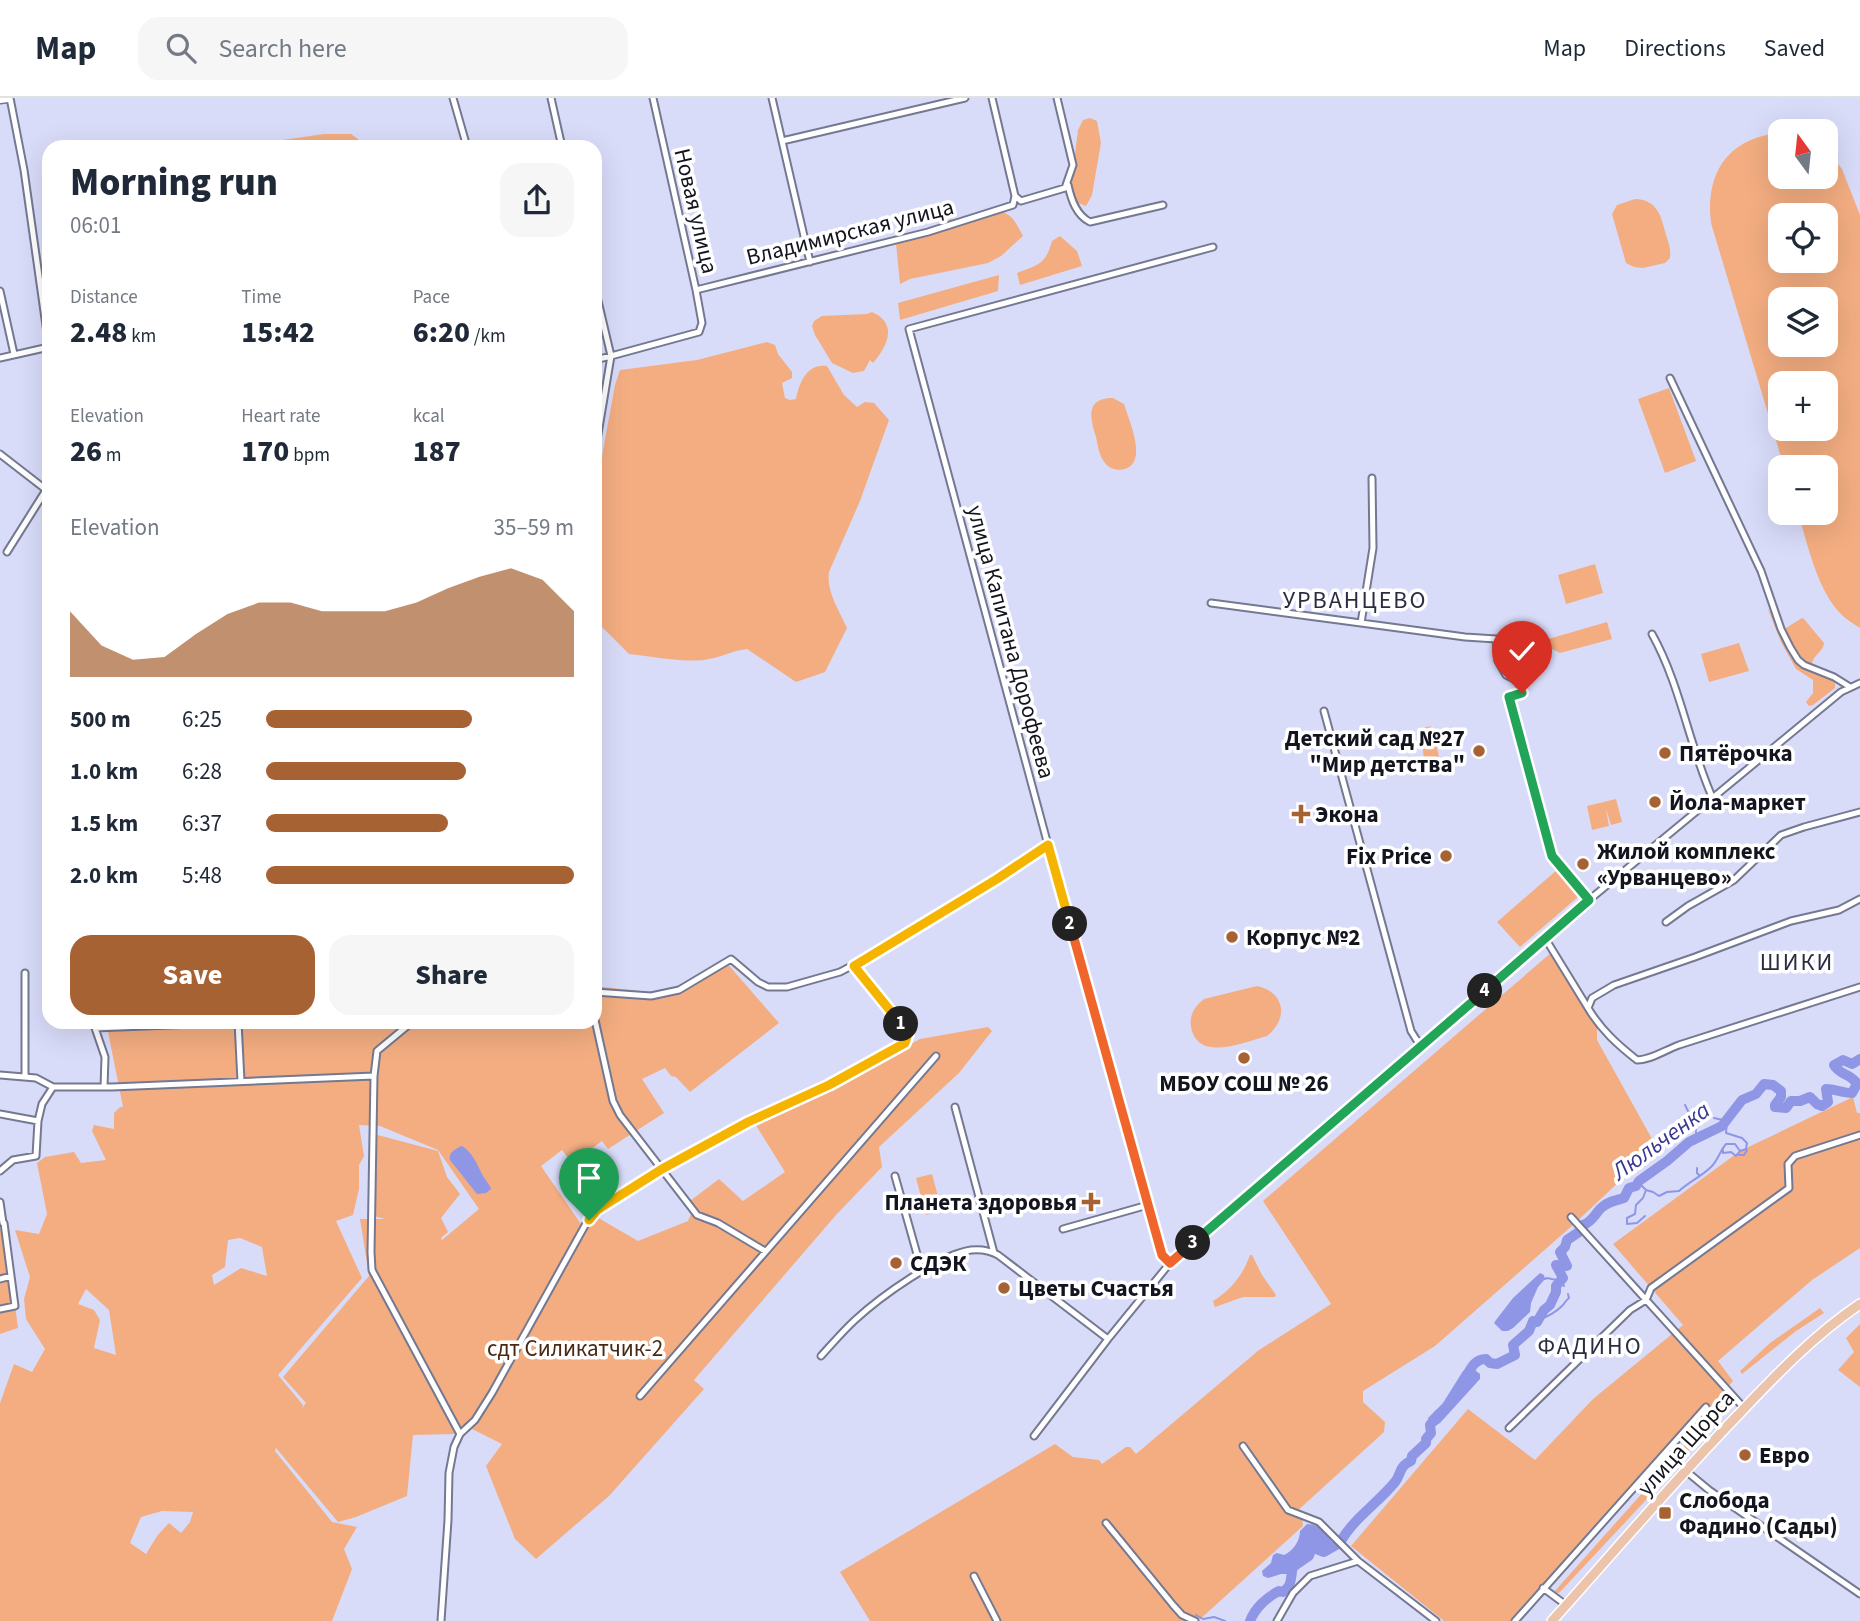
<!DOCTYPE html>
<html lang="en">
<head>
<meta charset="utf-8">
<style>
  :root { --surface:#fff; --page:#f6f6f7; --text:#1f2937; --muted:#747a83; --line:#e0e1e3; --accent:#a76233 }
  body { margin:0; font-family:"Source Sans 3",sans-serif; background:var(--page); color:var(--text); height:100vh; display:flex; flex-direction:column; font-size:26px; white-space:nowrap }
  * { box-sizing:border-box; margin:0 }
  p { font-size:23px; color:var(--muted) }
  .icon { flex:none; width:38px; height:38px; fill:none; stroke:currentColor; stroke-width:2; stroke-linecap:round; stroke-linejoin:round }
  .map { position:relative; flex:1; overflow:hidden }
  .panel { position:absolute; left:42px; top:42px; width:560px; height:889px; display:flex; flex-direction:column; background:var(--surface); border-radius:21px; box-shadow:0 7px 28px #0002 }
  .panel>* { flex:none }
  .needle { width:46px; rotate:345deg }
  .tools { position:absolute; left:1768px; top:21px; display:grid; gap:14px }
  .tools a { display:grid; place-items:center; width:70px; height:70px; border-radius:14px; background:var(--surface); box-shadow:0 7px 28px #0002; font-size:35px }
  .pin { position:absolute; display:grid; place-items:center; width:60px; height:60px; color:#fff; margin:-72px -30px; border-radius:50% 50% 50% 0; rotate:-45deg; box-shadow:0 0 7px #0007 }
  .pin .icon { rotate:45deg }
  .km { position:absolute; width:35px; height:35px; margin:-18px; border-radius:50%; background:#222; color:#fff; font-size:19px; line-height:35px; text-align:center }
  .round { display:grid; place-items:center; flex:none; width:74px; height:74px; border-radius:21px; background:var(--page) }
  .overview { display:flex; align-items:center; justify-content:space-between; height:119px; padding:0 28px }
  h1 { font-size:38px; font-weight:800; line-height:52px }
  .metrics { display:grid; grid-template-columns:repeat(3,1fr); gap:10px; height:119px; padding:7px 28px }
  .metrics div { display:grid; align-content:center }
  .metrics b { font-size:30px; font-weight:800 }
  .metrics small { font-size:19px; font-weight:400 }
  .metrics p { font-size:19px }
  .chart { height:196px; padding:14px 28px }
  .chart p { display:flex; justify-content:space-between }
  .chart svg { width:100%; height:126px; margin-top:7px; fill:var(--accent); opacity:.7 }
  .cta { display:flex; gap:14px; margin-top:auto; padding:14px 28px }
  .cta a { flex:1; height:80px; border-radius:21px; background:var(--accent); color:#fff; font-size:28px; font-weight:800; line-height:80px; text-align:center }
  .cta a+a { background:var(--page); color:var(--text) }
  ul { padding:0 28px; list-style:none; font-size:23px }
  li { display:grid; grid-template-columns:112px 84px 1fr; align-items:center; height:52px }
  li i { height:18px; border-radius:9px; background:var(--accent) }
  header { display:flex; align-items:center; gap:42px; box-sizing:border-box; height:98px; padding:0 35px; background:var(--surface); border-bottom:2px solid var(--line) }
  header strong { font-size:33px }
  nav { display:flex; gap:38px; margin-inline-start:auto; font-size:24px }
  .search { width:490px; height:63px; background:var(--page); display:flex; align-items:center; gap:18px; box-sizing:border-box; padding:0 24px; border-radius:21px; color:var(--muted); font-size:26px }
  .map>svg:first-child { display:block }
  .green { fill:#f3ad81; fill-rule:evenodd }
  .water { fill:#8f96e6 }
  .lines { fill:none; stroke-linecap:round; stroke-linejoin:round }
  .stream { stroke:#8f96e6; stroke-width:2 }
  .river { stroke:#8f96e6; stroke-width:10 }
  .street-casing { stroke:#747891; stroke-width:9 }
  .secondary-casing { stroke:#747891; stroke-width:11 }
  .primary-casing { stroke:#fff; stroke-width:12 }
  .street { stroke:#fff; stroke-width:5 }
  .secondary { stroke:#fff; stroke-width:8 }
  .primary { stroke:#ebc4ab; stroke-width:9 }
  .split-1-casing { stroke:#fff; stroke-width:14 }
  .split-2-casing { stroke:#fff; stroke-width:14 }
  .split-3-casing { stroke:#fff; stroke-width:14 }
  .split-4-casing { stroke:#fff; stroke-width:14 }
  .split-5-casing { stroke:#fff; stroke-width:14 }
  .split-1 { stroke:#f5b400; stroke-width:9 }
  .split-2 { stroke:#f5b400; stroke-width:9 }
  .split-3 { stroke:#f0652b; stroke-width:9 }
  .split-4 { stroke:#22a559; stroke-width:9 }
  .split-5 { stroke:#22a559; stroke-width:9 }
  .poi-dot { fill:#a76233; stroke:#fff; stroke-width:2.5 }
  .labels { text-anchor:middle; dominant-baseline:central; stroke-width:7; stroke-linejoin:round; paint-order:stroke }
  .street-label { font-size:23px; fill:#13141e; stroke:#fff }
  .poi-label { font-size:23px; font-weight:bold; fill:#13141e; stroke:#fff; text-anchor:start }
  .park-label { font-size:23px; fill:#492913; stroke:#fff }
  .neighbourhood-label { font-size:24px; letter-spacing:2px; fill:#2a2c42; stroke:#fff }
  .water-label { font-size:24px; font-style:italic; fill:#3b3793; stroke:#fff }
</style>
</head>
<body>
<header>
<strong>Map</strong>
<div class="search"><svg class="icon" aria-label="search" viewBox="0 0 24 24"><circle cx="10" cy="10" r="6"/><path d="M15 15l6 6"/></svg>Search here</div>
<nav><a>Map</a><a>Directions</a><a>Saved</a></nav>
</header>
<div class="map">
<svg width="1860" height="1523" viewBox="0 0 1860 1523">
  <rect width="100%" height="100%" fill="#d9dcf9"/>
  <!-- green -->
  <path class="green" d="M1090 20 1097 23 1101 45 1092 97 1086 108 1076 104 1071 86 1078 32 1083 22Z
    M1780 35V79H1825V50L1842 71 1860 117V530C1852 525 1844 520 1838 513 1816 487 1808 447 1798 415H1825V369H1784L1711 125C1705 76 1727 40 1780 35ZM1780 117H1825V163H1780ZM1780 201H1825V247H1780ZM1780 285H1825V331H1780Z
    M324 36H351L358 41 361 49H277L276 43Z
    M1635 101C1658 102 1661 118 1666 137 1669 145 1671 152 1670 160L1665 165 1643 170 1634 169 1626 165 1612 116 1617 107Z
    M990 111C1012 115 1013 119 1023 138L1001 158 988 165 910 181 900 186 896 145C916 142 936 137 950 121L961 122Z
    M1060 138 1077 153 1082 168 1020 187 1017 175C1038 167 1046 166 1052 143Z
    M999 177 998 193 900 222 898 205Z
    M872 214C898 225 888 248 873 265L870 262 864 273 853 275 832 265 815 237 812 228 814 223 822 218 867 216Z
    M767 244 775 247 778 256 792 274V280L782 285 785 300 790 302 796 301C799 285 807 265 827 268L844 297 857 309 865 304 874 305 889 322 860 403 829 474C826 493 839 512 847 530L825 574 796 584 747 551C734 552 722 559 709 561 688 566 651 558 629 556L595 522V396L615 287 620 272 697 262Z
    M1669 290 1696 363 1665 375 1638 301Z
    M1113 300 1124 306C1129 323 1148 363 1125 371 1118 373 1109 371 1105 365 1099 358 1098 348 1096 339 1090 320 1085 300 1113 300Z
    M1595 466 1603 495 1566 506 1558 477Z
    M1767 509C1779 527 1782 554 1800 569 1810 577 1827 575 1835 585V590L1813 607 1809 608 1806 604 1813 595V582L1796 571 1781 544Z
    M1802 520 1804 521 1824 545C1824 553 1813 557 1812 566 1796 561 1791 547 1784 533L1786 530Z
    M1607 524 1612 541 1560 555 1538 544Z
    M1739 545 1749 573 1709 584 1701 556Z
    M1431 628 1439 658 1437 659 1440 663 1433 668 1428 666 1426 662 1424 663 1423 652 1419 631Z
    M1616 701 1622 724 1611 727 1606 711 1609 728 1592 732 1587 708Z
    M1557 772 1579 798 1520 849 1497 824Z
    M1552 854 1581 901 1597 930V942L1656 1048 1655 1050 1573 1127 1435 1248 1363 1293V1304L1385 1324 1384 1334 1295 1415 1302 1419 1303 1428 1198 1523H870L840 1474 1055 1346 1073 1359 1099 1362 1102 1366 1126 1349H1130L1136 1356 1259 1252 1331 1206 1263 1103Z
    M725 863 779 925 690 994 676 979 671 978 665 970 642 981 664 1015 608 1051 602 1043 572 1065 562 1052 541 1068 583 1129 595 1118 638 1143 688 1123 691 1116 686 1106 719 1081 743 1103 785 1074 754 1024 836 987 920 941 988 929 992 933 959 975 879 1049 882 1069 836 1117 694 1282 704 1291 609 1398 536 1461 515 1441 486 1368 502 1346 464 1327 457 1336 413 1337 407 1398 356 1419 338 1424 276 1350 275 1353 332 1424 357 1429 344 1451 352 1471 332 1523H0V1305L14 1266 32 1274 45 1251 26 1221 24 1201 30 1179 15 1132 39 1136 47 1116 37 1065 45 1059 74 1054 81 1065 106 1062 92 1033 94 1027 114 1031V1015L120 1009H123L106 924H595V888L648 894 675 889ZM359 1027 380 1028 438 1052 479 1111 442 1142 441 1140 448 1134 441 1120 460 1096 447 1079 438 1053 370 1035 377 1068 370 1117 385 1121H360L369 1178 283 1279 306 1305 302 1310 303 1307 278 1277 362 1180 336 1123 353 1117 359 1091V1067L364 1058ZM240 1140 262 1149 267 1178 241 1170 214 1187 212 1177 225 1169 228 1142ZM86 1191 109 1212 116 1257 94 1250 100 1222 94 1212 78 1206ZM162 1413 193 1414 190 1424 181 1435 169 1425 157 1438 146 1456 130 1445 141 1419Z
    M1257 888C1285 894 1289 921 1267 938 1244 944 1198 965 1191 929 1189 917 1195 908 1204 901Z
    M1853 999 1857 1015H1860V1150L1812 1182 1718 1263 1733 1283 1519 1523H1444L1351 1448 1468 1311 1535 1362 1593 1301 1683 1227 1613 1146 1740 1053Z
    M932 1076 942 1113 926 1117 916 1080Z
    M0 1131H5L18 1230 0 1236Z
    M1250 1157H1252L1262 1177 1276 1197 1275 1199H1243L1215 1209 1213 1203C1231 1192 1243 1177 1250 1157Z
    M1820 1210 1824 1215 1796 1233 1742 1276 1740 1273 1770 1245Z
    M1860 1226V1289L1838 1272 1854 1254 1846 1240Z
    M1728 1299 1734 1306 1708 1326 1675 1371 1559 1495 1554 1494Z"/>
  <!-- water -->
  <path class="water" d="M462 1048C472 1054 477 1066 482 1076 484 1081 489 1085 491 1091L486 1095 477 1096 450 1062C448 1055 456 1050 462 1048Z
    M1540 1175 1544 1177 1545 1181 1538 1189 1531 1205 1530 1214 1513 1230 1508 1233H1502L1494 1225 1496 1222 1513 1200Z
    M1470 1268 1480 1276V1281L1440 1325 1435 1328H1431L1428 1320 1443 1305 1463 1273Z
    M1307 1426C1318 1426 1329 1434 1332 1445L1331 1449 1324 1454 1312 1450 1309 1458 1294 1468 1292 1473 1287 1476H1281L1268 1480 1263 1478 1262 1473 1271 1465 1273 1457 1277 1455 1284 1457C1293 1453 1300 1443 1300 1433Z"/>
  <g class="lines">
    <!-- stream -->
    <path class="stream" d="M1685 1007 1693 1023 1696 1032
      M1696 1034 1697 1039
      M1723 1052V1055L1731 1054 1736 1058 1740 1053
      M1739 1057H1744L1747 1052
      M1697 1070V1075L1699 1077
      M1638 1084 1646 1092 1643 1100 1636 1107 1635 1116 1627 1120V1126L1637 1125 1645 1118
      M1646 1092 1653 1094 1659 1098 1667 1094 1679 1093C1689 1084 1702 1078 1711 1069 1718 1062 1720 1053 1726 1046H1735L1740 1053 1746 1051 1747 1045 1742 1040 1726 1035 1727 1023 1714 1020
      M1545 1181 1547 1180 1561 1183 1564 1188
      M1538 1222C1547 1219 1556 1214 1562 1208 1565 1205 1566 1202 1569 1200L1568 1196
      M1196 1517 1203 1521 1214 1519 1225 1523"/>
    <!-- river -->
    <path class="river" d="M1583 1127C1593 1123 1594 1117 1601 1110 1607 1104 1616 1102 1624 1100L1629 1090 1636 1088 1639 1083 1667 1063 1689 1044 1722 1028 1742 1002 1756 996 1764 986 1773 987 1781 993V999L1775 1007V1009L1786 1010 1791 1003H1800L1810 999 1817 1006 1822 1008 1828 1004 1826 991C1835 991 1843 995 1852 995L1857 986C1852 976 1839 977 1834 967L1843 962 1852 966 1860 961
      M1466 1279C1471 1270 1475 1261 1486 1261L1490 1265 1497 1266 1515 1257 1513 1247 1529 1233 1533 1223 1537 1224 1544 1212 1550 1207 1556 1194V1188L1563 1180 1556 1167 1567 1168 1560 1154 1565 1149 1567 1142 1579 1134
      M1341 1443C1354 1420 1378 1405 1395 1384 1402 1375 1398 1369 1411 1363L1412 1358 1426 1345V1341L1431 1335 1430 1327 1439 1316
      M1250 1523C1255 1510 1267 1499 1279 1493L1283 1494C1293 1487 1290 1480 1293 1469L1309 1458 1311 1451 1314 1450 1324 1454 1338 1446"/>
    <!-- street casing -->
    <g class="street-casing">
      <path id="street" d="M453 0 467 49
        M551 0 562 49
        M772 0 810 164
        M782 43 965 0
        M1068 87C1071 101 1076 117 1090 124L1163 107
        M1015 98 1021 103 1065 90 1073 67 1057 0
        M595 190 611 258 699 234 702 225 696 192 653 0
        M696 192 928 134 1013 107 1015 98 992 0
        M0 193 14 256
        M0 260 49 249 24 72 10 0
        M595 262 611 258 595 354
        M1670 280 1761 473 1781 531 1790 549 1798 562 1804 567 1834 579 1850 589
        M0 356 49 394
        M7 454 46 392
        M1211 505 1361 525 1373 450 1372 380
        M1361 525 1465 539 1496 541 1498 563 1506 577 1518 583 1522 595 1509 599 1552 758 1589 802
        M1652 536C1681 588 1689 648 1713 701
        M1324 613 1411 933 1416 941 1422 948
        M1860 801 1839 812 1791 823 1695 859 1614 887 1592 900 1588 910C1601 932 1618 947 1637 962 1651 962 1665 952 1679 947L1860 889
        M1666 824 1688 808 1734 782 1781 737 1804 729 1860 714
        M1545 840 1588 910
        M595 894 651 898 679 892 731 861 758 884 768 889H787L840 874 880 853 1048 747
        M595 922 613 1003 620 1017 697 1117 718 1125 765 1153
        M95 924V930L105 959 104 989
        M238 924 241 983
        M412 924 377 953 374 978 371 1154 372 1172 460 1336
        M95 930 245 924
        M0 977 36 980 53 989H112L374 978
        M25 979V875
        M955 1009 994 1155
        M0 1016 38 1023 42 1006 53 989
        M0 1073 13 1062 36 1058 38 1023
        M895 1078 922 1174
        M0 1104 3 1125
        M1571 1119 1744 1310
        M1063 1131 1148 1107
        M1170 1165 1162 1157 1160 1150 1088 886 1048 747 909 231 1213 149
        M0 1181 11 1178
        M0 1211 15 1208 4 1125
        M821 1258C832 1246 843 1233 855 1222 880 1199 938 1157 971 1152 981 1151 989 1152 998 1157L1108 1241
        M640 1298 936 958
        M1509 1330 1630 1212 1646 1202 1651 1190 1789 1090 1788 1066 1795 1058 1860 1037
        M1034 1338 1108 1241 1170 1165 1589 802 1841 594 1860 585
        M1243 1348 1288 1412 1319 1424 1358 1463 1436 1523
        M1686 1373 1709 1392 1860 1496
        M1106 1425 1173 1507 1182 1517 1195 1523
        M974 1478 997 1523
        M1543 1490 1566 1507
        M441 1523 448 1422 449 1375 454 1349 460 1336 475 1322 492 1295 588 1122 597 1112 662 1071 748 1024 829 987 905 945 908 936 854 868
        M1277 1523 1293 1495 1310 1478 1358 1463
        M1515 1523 1706 1309"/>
    </g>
    <!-- secondary casing -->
    <g class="secondary-casing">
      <path id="secondary" d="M0 1 8 0"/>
    </g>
    <!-- primary casing -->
    <g class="primary-casing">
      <path id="primary" d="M1552 1523C1614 1454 1674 1383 1738 1317 1777 1276 1814 1237 1860 1206"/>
    </g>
    <!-- street -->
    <use href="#street" class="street"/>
    <!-- secondary -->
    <use href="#secondary" class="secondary"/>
    <!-- primary -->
    <use href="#primary" class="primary"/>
  </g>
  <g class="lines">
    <!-- split-1 casing -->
    <g class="split-1-casing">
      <path id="split-1" d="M589 1122 597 1112 662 1071 748 1024 829 987 905 945 908 936 901 926"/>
    </g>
    <!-- split-2 casing -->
    <g class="split-2-casing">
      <path id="split-2" d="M901 926 854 868 997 781 1048 747 1070 826"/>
    </g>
    <!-- split-3 casing -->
    <g class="split-3-casing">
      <path id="split-3" d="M1070 826 1162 1157 1170 1165 1193 1145"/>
    </g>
    <!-- split-4 casing -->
    <g class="split-4-casing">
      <path id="split-4" d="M1193 1145 1485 893"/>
    </g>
    <!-- split-5 casing -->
    <g class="split-5-casing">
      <path id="split-5" d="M1485 893 1589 802 1552 758 1509 599 1522 595"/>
    </g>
    <!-- split-1 -->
    <use href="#split-1" class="split-1"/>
    <!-- split-2 -->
    <use href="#split-2" class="split-2"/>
    <!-- split-3 -->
    <use href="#split-3" class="split-3"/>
    <!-- split-4 -->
    <use href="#split-4" class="split-4"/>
    <!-- split-5 -->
    <use href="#split-5" class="split-5"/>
  </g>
  <!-- markers -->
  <g class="poi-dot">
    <circle cx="1479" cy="653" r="7"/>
    <circle cx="1665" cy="655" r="7"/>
    <circle cx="1655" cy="704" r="7"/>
    <path d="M1297.5 705.5h7v7h7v7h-7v7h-7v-7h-7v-7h7z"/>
    <circle cx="1446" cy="758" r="7"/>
    <circle cx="1583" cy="766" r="7"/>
    <circle cx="1232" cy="839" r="7"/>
    <circle cx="1244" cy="960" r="7"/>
    <path d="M1087.5 1093.5h7v7h7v7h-7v7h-7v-7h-7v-7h7z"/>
    <circle cx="896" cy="1165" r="7"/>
    <circle cx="1004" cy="1190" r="7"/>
    <circle cx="1745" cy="1357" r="7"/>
    <rect x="1658" y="1408" width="14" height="14" rx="3.5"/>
  </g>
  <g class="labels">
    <!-- street labels -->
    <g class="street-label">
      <text transform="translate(696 113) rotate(77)">Новая улица</text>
      <text transform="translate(850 134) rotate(-14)">Владимирская улица</text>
      <text transform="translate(1011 544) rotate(75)">улица Капитана Дорофеева</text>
      <text transform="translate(1686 1345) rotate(-48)">улица Щорса</text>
    </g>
    <!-- poi labels -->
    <g class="poi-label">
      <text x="1465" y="640" text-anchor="end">Детский сад №27<tspan x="1465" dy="26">"Мир детства"</tspan></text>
      <text x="1679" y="655">Пятёрочка</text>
      <text x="1669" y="704">Йола-маркет</text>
      <text x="1315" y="716">Экона</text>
      <text x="1597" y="753">Жилой комплекс<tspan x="1597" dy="26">«Урванцево»</tspan></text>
      <text x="1432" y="758" text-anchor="end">Fix Price</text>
      <text x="1246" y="839">Корпус №2</text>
      <text x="1244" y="985" text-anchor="middle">МБОУ СОШ № 26</text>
      <text x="1077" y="1104" text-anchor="end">Планета здоровья</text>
      <text x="910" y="1165">СДЭК</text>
      <text x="1018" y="1190">Цветы Счастья</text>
      <text x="1759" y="1357">Евро</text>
      <text x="1679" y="1402">Слобода<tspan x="1679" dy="26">Фадино (Сады)</tspan></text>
    </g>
    <!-- park labels -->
    <g class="park-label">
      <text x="575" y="1250">сдт Силикатчик-2</text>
    </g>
    <!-- neighbourhood labels -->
    <g class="neighbourhood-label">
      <text x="1355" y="502">УРВАНЦЕВО</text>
      <text x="1797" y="864">ШИКИ</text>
      <text x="1590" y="1248">ФАДИНО</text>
    </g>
    <!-- water labels -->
    <g class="water-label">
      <text transform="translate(1661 1043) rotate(-36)">Люльченка</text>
    </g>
  </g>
</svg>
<div class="tools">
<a><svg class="needle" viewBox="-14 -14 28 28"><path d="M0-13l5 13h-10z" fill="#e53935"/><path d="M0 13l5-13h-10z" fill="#747a83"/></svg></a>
<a><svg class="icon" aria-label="locate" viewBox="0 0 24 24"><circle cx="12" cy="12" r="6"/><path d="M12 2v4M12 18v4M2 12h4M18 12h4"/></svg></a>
<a><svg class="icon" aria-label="layers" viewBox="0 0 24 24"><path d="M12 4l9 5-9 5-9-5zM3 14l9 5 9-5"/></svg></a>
<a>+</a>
<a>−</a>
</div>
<div class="pin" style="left:589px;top:1122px;background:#1e9e55"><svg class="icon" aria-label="arrive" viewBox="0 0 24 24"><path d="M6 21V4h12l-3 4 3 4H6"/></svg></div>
<div class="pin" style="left:1522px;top:595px;background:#d93025"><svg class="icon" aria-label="check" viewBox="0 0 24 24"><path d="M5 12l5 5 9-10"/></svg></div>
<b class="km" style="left:901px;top:926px">1</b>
<b class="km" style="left:1070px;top:826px">2</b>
<b class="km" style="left:1193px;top:1145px">3</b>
<b class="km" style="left:1485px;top:893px">4</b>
<section class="panel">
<div class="overview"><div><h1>Morning run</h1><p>06:01</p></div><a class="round"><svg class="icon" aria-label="share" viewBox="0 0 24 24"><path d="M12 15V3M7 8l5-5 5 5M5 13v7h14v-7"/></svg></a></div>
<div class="metrics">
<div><p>Distance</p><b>2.48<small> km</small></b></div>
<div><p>Time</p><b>15:42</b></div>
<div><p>Pace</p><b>6:20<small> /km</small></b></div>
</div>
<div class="metrics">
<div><p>Elevation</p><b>26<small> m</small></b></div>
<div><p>Heart rate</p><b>170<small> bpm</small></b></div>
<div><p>kcal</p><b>187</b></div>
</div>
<div class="chart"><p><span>Elevation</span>35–59 m</p>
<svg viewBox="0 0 160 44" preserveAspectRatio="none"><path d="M0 44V21L10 33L20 38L30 37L40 29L50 22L60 18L70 18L80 21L90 21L100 21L110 18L120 13L130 9L140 6L150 10L160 21V44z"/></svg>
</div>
<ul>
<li><b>500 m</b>6:25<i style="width:67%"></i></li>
<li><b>1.0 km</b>6:28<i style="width:65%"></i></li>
<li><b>1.5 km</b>6:37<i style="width:59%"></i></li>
<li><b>2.0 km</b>5:48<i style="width:100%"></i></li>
</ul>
<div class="cta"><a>Save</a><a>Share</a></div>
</section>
</div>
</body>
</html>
